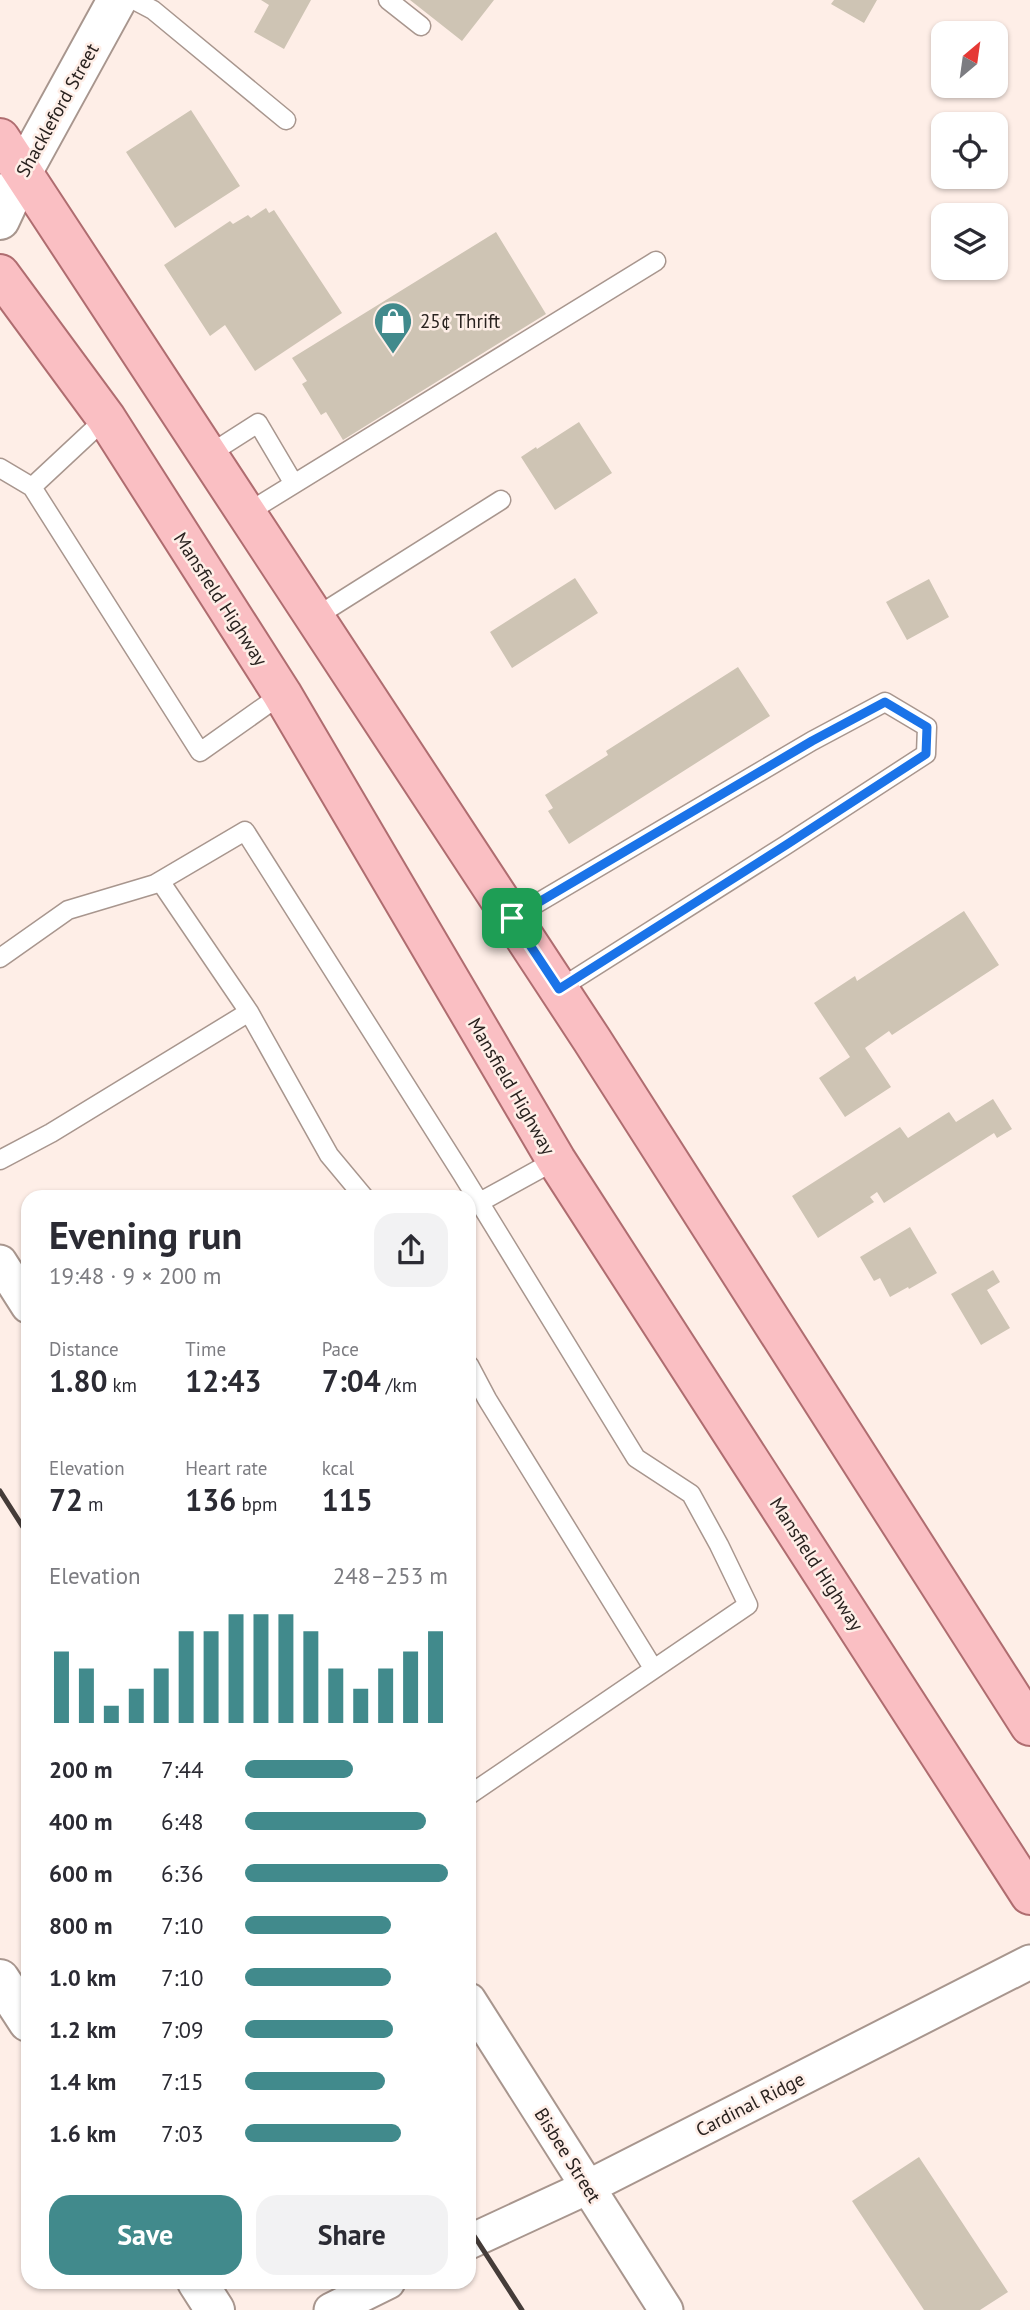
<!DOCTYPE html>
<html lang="en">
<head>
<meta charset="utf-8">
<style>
  :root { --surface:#fff; --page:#f2f2f3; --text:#2b2b33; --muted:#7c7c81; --accent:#418a8c }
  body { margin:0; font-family:"PT Sans",sans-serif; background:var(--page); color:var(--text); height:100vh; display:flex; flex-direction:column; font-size:26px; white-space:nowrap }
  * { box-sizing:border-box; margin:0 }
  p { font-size:23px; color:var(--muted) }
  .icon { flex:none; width:38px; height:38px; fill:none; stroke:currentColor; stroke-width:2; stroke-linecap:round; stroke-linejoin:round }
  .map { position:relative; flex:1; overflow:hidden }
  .sheet { position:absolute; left:21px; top:1190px; width:455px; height:1099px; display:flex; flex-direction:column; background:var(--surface); border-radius:21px; box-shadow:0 2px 5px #0004 }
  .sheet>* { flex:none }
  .needle { width:46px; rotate:29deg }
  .fabs { position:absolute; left:931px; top:21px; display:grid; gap:14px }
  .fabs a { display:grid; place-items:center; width:77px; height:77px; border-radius:14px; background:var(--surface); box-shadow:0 2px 5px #0004; font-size:35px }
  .pin { position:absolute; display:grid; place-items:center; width:60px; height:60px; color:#fff; margin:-30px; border-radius:14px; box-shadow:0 4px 10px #0006 }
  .round { display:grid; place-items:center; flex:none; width:74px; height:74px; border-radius:21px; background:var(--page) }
  .head { display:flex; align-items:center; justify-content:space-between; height:119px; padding:0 28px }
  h1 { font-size:38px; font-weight:700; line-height:52px }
  .figures { display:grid; grid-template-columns:repeat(3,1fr); gap:10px; height:119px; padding:7px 28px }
  .figures div { display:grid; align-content:center }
  .figures b { font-size:30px; font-weight:700 }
  .figures small { font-size:19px; font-weight:400 }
  .figures p { font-size:19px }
  .chart { height:196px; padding:14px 28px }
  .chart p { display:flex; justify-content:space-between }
  .chart svg { width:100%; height:126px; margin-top:7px; stroke:var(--accent); stroke-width:6 }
  .action { display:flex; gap:14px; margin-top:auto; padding:14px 28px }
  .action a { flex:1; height:80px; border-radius:21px; background:var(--accent); color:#fff; font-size:28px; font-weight:700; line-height:80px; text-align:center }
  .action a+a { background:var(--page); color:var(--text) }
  ul { padding:0 28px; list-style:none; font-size:23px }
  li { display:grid; grid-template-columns:112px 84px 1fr; align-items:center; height:52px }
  li i { height:18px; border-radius:9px; background:var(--accent) }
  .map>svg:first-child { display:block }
  .building { fill:#cec4b4 }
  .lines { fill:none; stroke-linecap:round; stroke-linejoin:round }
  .service-casing { stroke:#a8968e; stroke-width:21 }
  .minor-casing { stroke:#a8968e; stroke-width:37 }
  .tertiary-casing { stroke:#a8968e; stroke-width:42 }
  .primary-casing { stroke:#af6d70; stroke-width:42 }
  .service { stroke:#fff; stroke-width:18 }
  .minor { stroke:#fff; stroke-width:33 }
  .tertiary { stroke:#fff; stroke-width:38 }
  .primary { stroke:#fabfc3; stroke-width:38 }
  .rail { stroke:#453c39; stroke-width:5 }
  .route-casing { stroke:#fff; stroke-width:14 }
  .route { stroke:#1a73e8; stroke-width:9 }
  .labels { text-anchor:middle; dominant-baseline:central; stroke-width:5; stroke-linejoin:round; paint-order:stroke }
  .street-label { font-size:19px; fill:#29221f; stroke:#feeee7 }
  .poi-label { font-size:19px; fill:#29221f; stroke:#feeee7; text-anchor:start }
</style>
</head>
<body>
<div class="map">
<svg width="1030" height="2310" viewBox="0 0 1030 2310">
  <rect width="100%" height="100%" fill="#feeee7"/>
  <!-- building -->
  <path class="building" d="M261 0H311L284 49 254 32 269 5Z
    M410 0H494L462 41Z
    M834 0H877L864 23 831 4Z
    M191 110 240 186 175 228 126 152Z
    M266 208 269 213 274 210 342 313 255 371 225 325 210 336 164 265 230 221 233 224 248 215 251 218Z
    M496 232 546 314 343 440 326 412 321 415 302 384 307 381 292 358Z
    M579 422 612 473 555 510 521 457 536 447 537 449Z
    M575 578 598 613 512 668 490 632Z
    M929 579 949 617 907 640 886 602Z
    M738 667 770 716 569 844 548 811 553 808 545 795 608 755 606 751Z
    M964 911 999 965 892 1035 889 1031 865 1048 891 1087 845 1117 819 1078 850 1057 814 1003 855 976 857 981Z
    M993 1099 1012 1129 997 1138 994 1133 884 1203 877 1192 870 1197 874 1202 818 1238 792 1196 900 1127 908 1138 949 1112 956 1122Z
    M910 1227 937 1273 909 1289 908 1287 890 1297 880 1278 874 1281 860 1257Z
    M993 1270 1000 1282 987 1290 1010 1328 981 1345 951 1294Z
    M919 2157 1008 2292 980 2310H924L852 2201Z"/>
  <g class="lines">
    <!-- service casing -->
    <g class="service-casing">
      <path id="service" d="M134 0 153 10 286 120
        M388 0 421 26
        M106 418 32 487 200 752 282 694
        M208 455 258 423 294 484
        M0 468 32 487
        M247 513 656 261
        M314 618 501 500
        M512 918 812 741 885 702 927 727 926 754 786 845 559 989
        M0 958 68 910 155 884 245 831 462 1174 636 1458 691 1494 719 1545 748 1605 469 1795
        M249 1012 329 1155 364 1197
        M0 1160 51 1133 249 1012 160 881
        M480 1202 556 1160
        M469 1365 487 1399 653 1668"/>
    </g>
    <!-- minor casing -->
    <g class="minor-casing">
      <path id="minor" d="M0 1262 28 1306
        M469 2000 666 2310
        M469 2242 588 2187 1030 1962
        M331 2310 388 2282"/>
    </g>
    <!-- tertiary casing -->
    <g class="tertiary-casing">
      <path id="tertiary" d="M0 220 22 173 117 0
        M0 1979 28 2022
        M197 2282 215 2310"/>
    </g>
    <!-- primary casing -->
    <g class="primary-casing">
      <path id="primary" d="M0 138 592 1040 1030 1726
        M0 274 106 418 282 694 556 1160 1030 1895"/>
    </g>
    <!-- service -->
    <use href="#service" class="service"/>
    <!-- minor -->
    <use href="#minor" class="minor"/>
    <!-- tertiary -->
    <use href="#tertiary" class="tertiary"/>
    <!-- primary -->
    <use href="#primary" class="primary"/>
    <!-- rail -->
    <path class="rail" d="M0 1491 28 1535
      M469 2228 522 2310"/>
  </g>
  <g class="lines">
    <!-- route casing -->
    <g class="route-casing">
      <path id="route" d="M885 702 927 727 926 754 786 845 559 989 512 918 812 741Z"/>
    </g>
    <!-- route -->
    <use href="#route" class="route"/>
  </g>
  <!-- icons -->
  <defs>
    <g id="shop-pin" transform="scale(2.0125)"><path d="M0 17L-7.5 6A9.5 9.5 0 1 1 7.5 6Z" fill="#418a8c" stroke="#feeee7"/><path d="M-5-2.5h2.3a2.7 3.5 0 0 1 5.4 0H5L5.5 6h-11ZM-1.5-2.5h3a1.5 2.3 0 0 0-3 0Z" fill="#fff"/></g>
  </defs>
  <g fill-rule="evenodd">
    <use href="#shop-pin" x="393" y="321"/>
  </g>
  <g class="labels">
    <!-- street labels -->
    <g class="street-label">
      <text transform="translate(57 110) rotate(-61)">Shackleford Street</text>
      <text transform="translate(221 599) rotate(57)">Mansfield Highway</text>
      <text transform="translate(512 1086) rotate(60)">Mansfield Highway</text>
      <text transform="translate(817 1564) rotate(57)">Mansfield Highway</text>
      <text transform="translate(750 2104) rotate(-27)">Cardinal Ridge</text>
      <text transform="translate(568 2155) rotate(58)">Bisbee Street</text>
    </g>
    <!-- poi labels -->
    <g class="poi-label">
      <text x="420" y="321">25¢ Thrift</text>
    </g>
  </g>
</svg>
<div class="fabs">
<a><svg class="needle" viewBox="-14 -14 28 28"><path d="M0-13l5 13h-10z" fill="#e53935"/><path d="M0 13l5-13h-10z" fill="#7c7c81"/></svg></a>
<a><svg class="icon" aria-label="locate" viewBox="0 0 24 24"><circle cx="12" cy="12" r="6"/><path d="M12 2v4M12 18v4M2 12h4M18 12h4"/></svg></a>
<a><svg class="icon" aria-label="layers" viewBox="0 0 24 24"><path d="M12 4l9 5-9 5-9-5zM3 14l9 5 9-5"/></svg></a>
</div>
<div class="pin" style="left:512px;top:918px;background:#1e9e55"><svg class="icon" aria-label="arrive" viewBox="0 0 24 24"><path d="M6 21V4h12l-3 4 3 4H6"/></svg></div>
<section class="sheet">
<div class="head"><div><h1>Evening run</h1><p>19:48 · 9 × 200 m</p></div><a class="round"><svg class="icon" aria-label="share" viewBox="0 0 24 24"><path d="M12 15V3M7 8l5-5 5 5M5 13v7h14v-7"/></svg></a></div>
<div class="figures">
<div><p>Distance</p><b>1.80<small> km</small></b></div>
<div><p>Time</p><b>12:43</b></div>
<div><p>Pace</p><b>7:04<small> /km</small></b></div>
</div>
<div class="figures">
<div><p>Elevation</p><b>72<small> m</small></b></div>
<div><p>Heart rate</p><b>136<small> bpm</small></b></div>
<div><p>kcal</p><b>115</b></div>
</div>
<div class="chart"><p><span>Elevation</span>248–253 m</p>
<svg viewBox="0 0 160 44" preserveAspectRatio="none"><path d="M5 44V19M15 44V25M25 44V38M35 44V32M45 44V25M55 44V12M65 44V12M75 44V6M85 44V6M95 44V6M105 44V12M115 44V25M125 44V32M135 44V25M145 44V19M155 44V12"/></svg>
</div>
<ul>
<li><b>200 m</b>7:44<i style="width:53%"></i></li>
<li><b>400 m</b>6:48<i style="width:89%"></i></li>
<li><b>600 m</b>6:36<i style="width:100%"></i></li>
<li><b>800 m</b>7:10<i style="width:72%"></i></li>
<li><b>1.0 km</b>7:10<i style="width:72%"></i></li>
<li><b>1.2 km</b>7:09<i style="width:73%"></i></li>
<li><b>1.4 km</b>7:15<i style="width:69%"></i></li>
<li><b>1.6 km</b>7:03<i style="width:77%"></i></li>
</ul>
<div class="action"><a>Save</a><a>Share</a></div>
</section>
</div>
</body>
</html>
